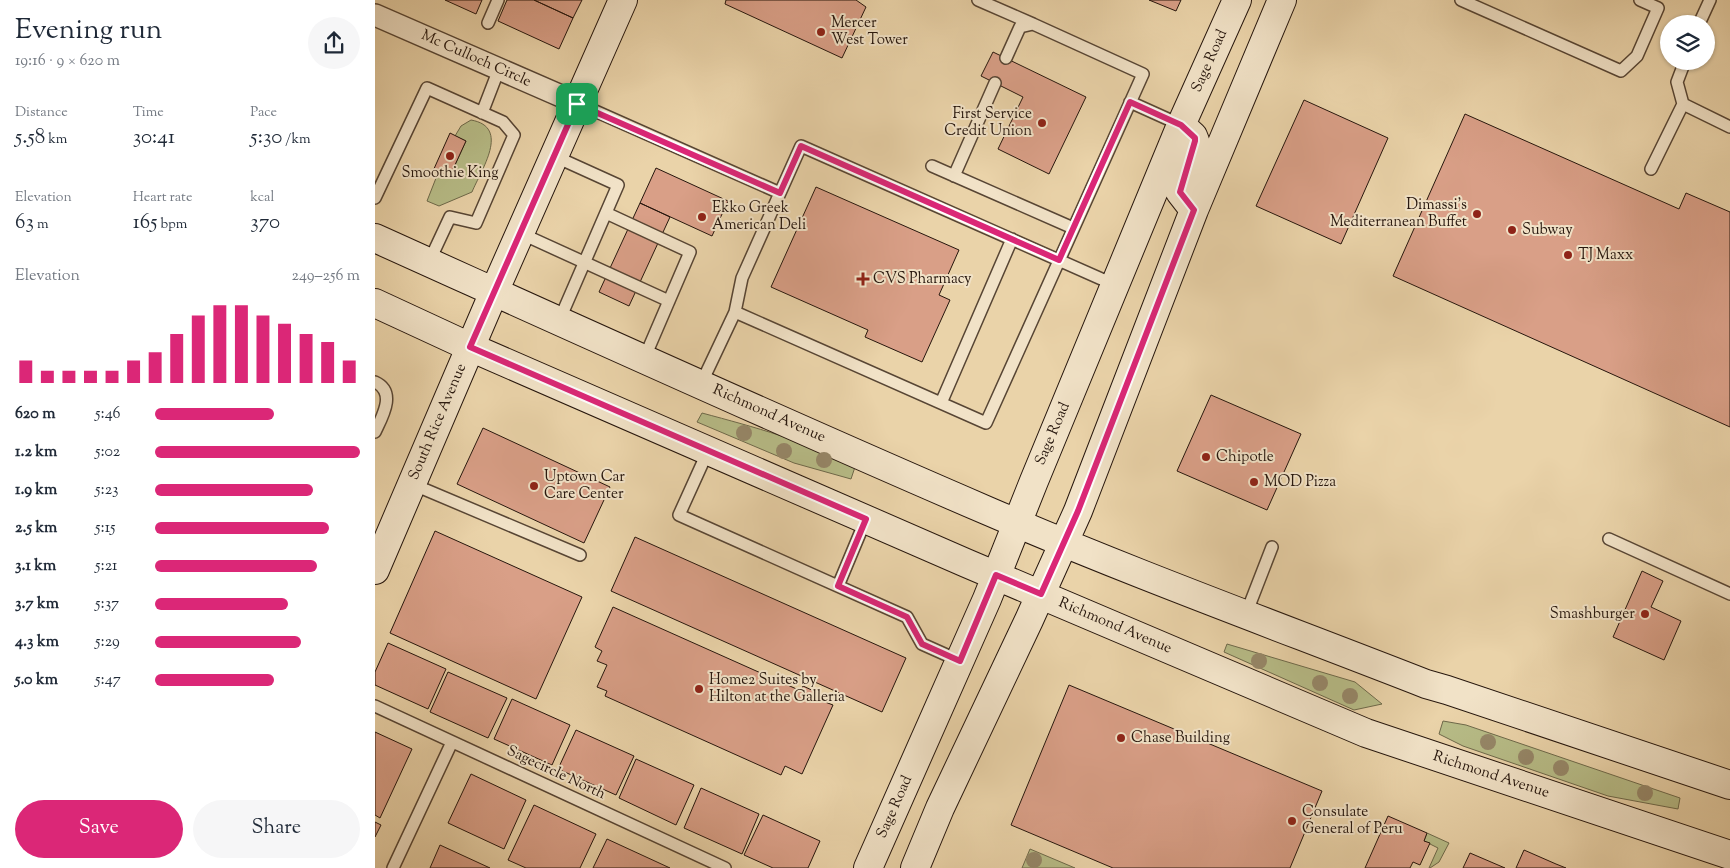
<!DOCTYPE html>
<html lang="en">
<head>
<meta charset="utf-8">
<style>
  :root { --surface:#fff; --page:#f6f6f7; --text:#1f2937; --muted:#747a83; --accent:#db2777 }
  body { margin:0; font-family:"Sorts Mill Goudy",serif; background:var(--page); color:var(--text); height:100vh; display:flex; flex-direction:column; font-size:19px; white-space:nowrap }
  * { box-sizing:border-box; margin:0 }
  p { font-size:16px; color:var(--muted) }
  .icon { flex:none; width:28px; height:28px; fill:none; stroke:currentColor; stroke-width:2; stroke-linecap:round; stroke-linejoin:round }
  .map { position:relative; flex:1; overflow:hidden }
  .panel { display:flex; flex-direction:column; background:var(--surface); width:375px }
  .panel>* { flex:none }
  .buttons { position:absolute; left:1285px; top:15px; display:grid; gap:10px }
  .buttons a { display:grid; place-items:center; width:55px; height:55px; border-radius:50%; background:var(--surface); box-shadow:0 1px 4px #0004; font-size:25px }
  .pin { position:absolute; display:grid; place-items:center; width:42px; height:42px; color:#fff; margin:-21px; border-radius:10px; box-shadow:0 2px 8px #0006 }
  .round { display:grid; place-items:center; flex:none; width:52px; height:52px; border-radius:26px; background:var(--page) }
  .overview { display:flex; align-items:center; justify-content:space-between; height:85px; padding:0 15px }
  h1 { font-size:28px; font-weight:600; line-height:38px }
  .stats { display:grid; grid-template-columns:repeat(3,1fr); gap:8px; height:85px; padding:5px 15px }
  .stats div { display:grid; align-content:center }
  .stats b { font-size:21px; font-weight:600 }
  .stats small { font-size:14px; font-weight:400 }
  .stats p { font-size:14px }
  .chart { height:140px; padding:10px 15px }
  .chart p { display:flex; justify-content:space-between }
  .chart svg { width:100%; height:90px; margin-top:5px; stroke:var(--accent); stroke-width:6 }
  .primary-button { display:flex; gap:10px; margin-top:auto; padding:10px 15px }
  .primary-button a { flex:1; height:58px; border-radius:30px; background:var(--accent); color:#fff; font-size:20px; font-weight:600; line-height:58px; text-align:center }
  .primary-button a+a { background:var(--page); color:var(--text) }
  ul { padding:0 15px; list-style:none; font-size:16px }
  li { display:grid; grid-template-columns:80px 60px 1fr; align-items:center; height:38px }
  li i { height:12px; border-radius:6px; background:var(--accent) }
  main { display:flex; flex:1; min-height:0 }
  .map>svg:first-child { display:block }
  .green { fill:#b7bc87; stroke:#6e694a }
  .building { fill:#d99f87; stroke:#26160d }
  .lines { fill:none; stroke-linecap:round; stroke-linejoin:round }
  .lane-casing { stroke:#574534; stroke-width:14 }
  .street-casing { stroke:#574534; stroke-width:24 }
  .secondary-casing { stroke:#26160d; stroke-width:30 }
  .lane { stroke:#f1e2c7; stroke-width:11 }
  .street { stroke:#f1e2c7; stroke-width:21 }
  .secondary { stroke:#f1e2c7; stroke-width:28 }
  .tree { fill:#968768 }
  .route-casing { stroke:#fff; stroke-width:10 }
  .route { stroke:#db2777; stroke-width:6 }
  .poi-dot { fill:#8f2418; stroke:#f1e2c7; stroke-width:2 }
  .labels { text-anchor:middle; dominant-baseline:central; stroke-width:4; stroke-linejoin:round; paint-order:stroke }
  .poi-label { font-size:15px; fill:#26160d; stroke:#f1e2c7; text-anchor:start }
  .street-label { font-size:15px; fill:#26160d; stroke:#f1e2c7 }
</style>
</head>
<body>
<main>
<section class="panel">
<div class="overview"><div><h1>Evening run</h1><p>19:16 · 9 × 620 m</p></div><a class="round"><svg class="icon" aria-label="share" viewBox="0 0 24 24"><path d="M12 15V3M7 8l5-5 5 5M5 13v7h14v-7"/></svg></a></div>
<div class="stats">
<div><p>Distance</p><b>5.58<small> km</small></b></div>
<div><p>Time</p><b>30:41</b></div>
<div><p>Pace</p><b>5:30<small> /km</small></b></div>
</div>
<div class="stats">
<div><p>Elevation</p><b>63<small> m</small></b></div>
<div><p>Heart rate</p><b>165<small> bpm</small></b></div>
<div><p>kcal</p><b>370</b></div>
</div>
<div class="chart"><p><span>Elevation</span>249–256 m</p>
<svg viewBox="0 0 160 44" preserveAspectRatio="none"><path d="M5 44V33M15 44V38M25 44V38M35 44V38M45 44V38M55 44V33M65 44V29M75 44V20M85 44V11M95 44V6M105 44V6M115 44V11M125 44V15M135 44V20M145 44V24M155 44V33"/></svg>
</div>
<ul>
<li><b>620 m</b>5:46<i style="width:58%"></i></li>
<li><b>1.2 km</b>5:02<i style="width:100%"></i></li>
<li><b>1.9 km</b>5:23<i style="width:77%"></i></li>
<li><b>2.5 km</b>5:15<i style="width:85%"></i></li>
<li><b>3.1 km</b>5:21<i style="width:79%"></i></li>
<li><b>3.7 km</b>5:37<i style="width:65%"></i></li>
<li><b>4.3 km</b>5:29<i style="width:71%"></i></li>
<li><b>5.0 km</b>5:47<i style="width:58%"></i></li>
</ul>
<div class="primary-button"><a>Save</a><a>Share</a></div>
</section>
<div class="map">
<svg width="1355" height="868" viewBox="0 0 1355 868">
  <rect width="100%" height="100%" fill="#ead3a9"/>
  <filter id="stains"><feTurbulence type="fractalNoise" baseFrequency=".004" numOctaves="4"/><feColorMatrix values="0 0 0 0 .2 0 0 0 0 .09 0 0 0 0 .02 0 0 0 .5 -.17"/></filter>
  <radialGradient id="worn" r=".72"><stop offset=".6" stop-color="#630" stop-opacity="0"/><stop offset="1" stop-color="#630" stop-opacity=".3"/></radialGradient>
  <!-- green -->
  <path class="green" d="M96 120C136 127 106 170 97 192L64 206 52 201 63 173 74 178 91 141 80 136 86 126Z
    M327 413C379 427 432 441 480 467L476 479 419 463 322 422Z
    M852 644 980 682 1007 704 979 710 849 652Z
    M1068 721 1091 725 1305 798 1303 809 1233 796 1088 746 1064 734Z
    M1052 833 1074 843 1064 862 1055 868H1054L1063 848 1049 841Z
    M655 849 700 868H647Z"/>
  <!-- building -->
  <path class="building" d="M70 0H107L101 14Z
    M132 0H159L198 18 184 49 123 21Z
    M159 0H207L198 18Z
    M351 0H481L491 7 467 58 350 4Z
    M774 0H806L801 11Z
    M618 52 711 97 674 174 623 149 648 97 606 76Z
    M929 100 1013 138 966 244 881 206Z
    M1090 114 1304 209 1311 193 1355 212V427L1018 276Z
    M75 133 91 141 74 178 58 171Z
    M281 168 353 201 337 236 265 203Z
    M441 187 584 250 564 295 575 300 547 362 490 337 493 330 396 287Z
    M265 203 295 217 254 306 224 292Z
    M836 395 926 434 892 510 802 471Z
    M108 428 235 487 209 543 82 484Z
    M60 531 207 597 161 699 15 633Z
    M260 537 531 658 507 712 236 591Z
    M1267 571 1288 581 1276 607 1306 621 1289 660 1238 637Z
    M238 607 426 691 428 686 452 697 450 702 458 705 427 774 410 766 406 775 230 696 232 691 222 687 232 665 222 661 227 651 220 647Z
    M13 643 71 669 53 709 0 685V672Z
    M73 672 132 698 113 738 55 712Z
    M694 685 947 791 915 868H738L636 825Z
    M137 699 195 725 177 765 119 739Z
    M201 730 259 756 241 795 183 769Z
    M0 732 37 749 5 818 0 815Z
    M261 759 319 785 301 825 244 798Z
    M96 774 151 800 129 849 73 823Z
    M326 788 384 814 367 854 309 828Z
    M159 805 221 834 205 868H151L133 860Z
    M388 815 445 841 433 868H398L369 855Z
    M1013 816 1052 833 1049 841 1055 843 1045 865 1038 862 1035 868H990Z
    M0 822 6 825 0 837Z
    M232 839 295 868H218Z
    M65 845 115 868H55Z
    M1149 850 1181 864 1191 868H1141Z
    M1095 853 1130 868H1088Z"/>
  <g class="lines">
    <!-- lane casing -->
    <g class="lane-casing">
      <path id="lane" d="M603 0 658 24
        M1086 0 1246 71 1262 56 1283 8 1265 0
        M113 23 123 0
        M1324 24 1335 0
        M1310 61 1302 82 1308 104 1355 127
        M755 102 806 125
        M202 103 405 193
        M107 113 124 69
        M179 156 243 185 184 321
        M557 166 698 228
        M1276 169 1308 104
        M579 176 620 83
        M0 198 52 88 128 122 139 135 101 223 75 217 54 262
        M231 213 315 252 269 359
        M145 233 294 301
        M360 312 611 423 768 74 658 24 645 27 631 58
        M0 382C22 392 7 417 0 432
        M326 384 360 312 367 278 426 146 740 285
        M566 403 637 239
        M333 451 304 515 532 617 547 644 585 661
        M37 484 205 555
        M1234 539 1355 594
        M463 586 491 519
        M871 614 897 547
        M0 706 350 868
        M18 868 77 742"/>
    </g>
    <!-- street casing -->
    <g class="street-casing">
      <path id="street" d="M0 15 202 103"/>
    </g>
    <!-- secondary casing -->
    <g class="secondary-casing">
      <path id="secondary" d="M806 125 818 136 820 141 805 192 819 210
        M0 238C204 330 408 423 613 511 757 573 905 627 1051 684L1072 690 1355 785
        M0 303 95 347 591 563 991 733 1355 855
        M0 570 119 292 248 0
        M493 868 612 599 659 481 806 125 862 0
        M540 868 565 808 654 620 703 511 819 210 907 0"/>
    </g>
    <!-- lane -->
    <use href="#lane" class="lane"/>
    <!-- street -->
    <use href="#street" class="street"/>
    <!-- secondary -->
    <use href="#secondary" class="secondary"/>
  </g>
  <!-- trees -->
  <g class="tree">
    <circle cx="369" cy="433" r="8"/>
    <circle cx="409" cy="451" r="8"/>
    <circle cx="449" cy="460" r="8"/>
    <circle cx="884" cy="661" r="8"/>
    <circle cx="945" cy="683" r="8"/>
    <circle cx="975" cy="696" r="8"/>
    <circle cx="1113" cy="742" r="8"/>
    <circle cx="1151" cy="757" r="8"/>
    <circle cx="1186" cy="768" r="8"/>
    <circle cx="1270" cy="793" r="8"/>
    <circle cx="659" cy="860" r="8"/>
  </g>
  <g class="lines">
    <!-- route casing -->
    <g class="route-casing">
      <path id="route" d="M755 102 806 125 820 138V141L805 192 819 210 703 511 666 594 621 575 585 661 547 644 532 617 463 586 491 519 95 347 202 104 405 193 426 146 684 260Z"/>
    </g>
    <!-- route -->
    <use href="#route" class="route"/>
  </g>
  <!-- markers -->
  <g class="poi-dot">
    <circle cx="446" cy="32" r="5"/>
    <circle cx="667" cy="123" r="5"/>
    <circle cx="75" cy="156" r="5"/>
    <circle cx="1102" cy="214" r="5"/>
    <circle cx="327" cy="217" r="5"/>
    <circle cx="1137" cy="230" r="5"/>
    <circle cx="1193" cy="255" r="5"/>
    <path d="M485.5 271.5h5v5h5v5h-5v5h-5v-5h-5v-5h5z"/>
    <circle cx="831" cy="457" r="5"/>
    <circle cx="879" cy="482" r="5"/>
    <circle cx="159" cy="486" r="5"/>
    <circle cx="1270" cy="614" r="5"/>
    <circle cx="324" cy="689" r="5"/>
    <circle cx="746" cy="738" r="5"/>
    <circle cx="917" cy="821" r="5"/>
  </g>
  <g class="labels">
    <!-- poi labels -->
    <g class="poi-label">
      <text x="456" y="23">Mercer<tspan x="456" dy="17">West Tower</tspan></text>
      <text x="657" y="114" text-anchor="end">First Service<tspan x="657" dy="17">Credit Union</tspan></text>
      <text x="75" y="173" text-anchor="middle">Smoothie King</text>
      <text x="1092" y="205" text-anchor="end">Dimassi's<tspan x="1092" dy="17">Mediterranean Buffet</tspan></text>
      <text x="337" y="208">Ekko Greek<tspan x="337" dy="17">American Deli</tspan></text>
      <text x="1147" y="230">Subway</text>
      <text x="1203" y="255">TJ Maxx</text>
      <text x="498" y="279">CVS Pharmacy</text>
      <text x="841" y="457">Chipotle</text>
      <text x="169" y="477">Uptown Car<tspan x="169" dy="17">Care Center</tspan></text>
      <text x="889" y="482">MOD Pizza</text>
      <text x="1260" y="614" text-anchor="end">Smashburger</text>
      <text x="334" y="680">Home2 Suites by<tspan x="334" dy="17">Hilton at the Galleria</tspan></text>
      <text x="756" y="738">Chase Building</text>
      <text x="927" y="812">Consulate<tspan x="927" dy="17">General of Peru</tspan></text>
    </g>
    <!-- street labels -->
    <g class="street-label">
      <text transform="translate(101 59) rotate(24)">Mc Culloch Circle</text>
      <text transform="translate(835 61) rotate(-66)">Sage Road</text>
      <text transform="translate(394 414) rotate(24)">Richmond Avenue</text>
      <text transform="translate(63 422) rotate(-67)">South Rice Avenue</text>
      <text transform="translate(678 434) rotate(-67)">Sage Road</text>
      <text transform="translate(740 626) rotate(23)">Richmond Avenue</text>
      <text transform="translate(181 773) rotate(25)">Sagecircle North</text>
      <text transform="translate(1116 775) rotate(18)">Richmond Avenue</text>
      <text transform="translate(520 807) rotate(-66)">Sage Road</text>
    </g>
  </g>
  <rect width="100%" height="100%" filter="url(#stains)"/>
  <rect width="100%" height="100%" fill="url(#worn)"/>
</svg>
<div class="buttons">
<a><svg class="icon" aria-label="layers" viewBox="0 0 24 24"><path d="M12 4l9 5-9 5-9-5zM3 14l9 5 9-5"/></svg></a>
</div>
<div class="pin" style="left:202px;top:104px;background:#1e9e55"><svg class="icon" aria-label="arrive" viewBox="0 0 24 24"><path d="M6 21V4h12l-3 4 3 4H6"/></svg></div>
</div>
</main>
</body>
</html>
